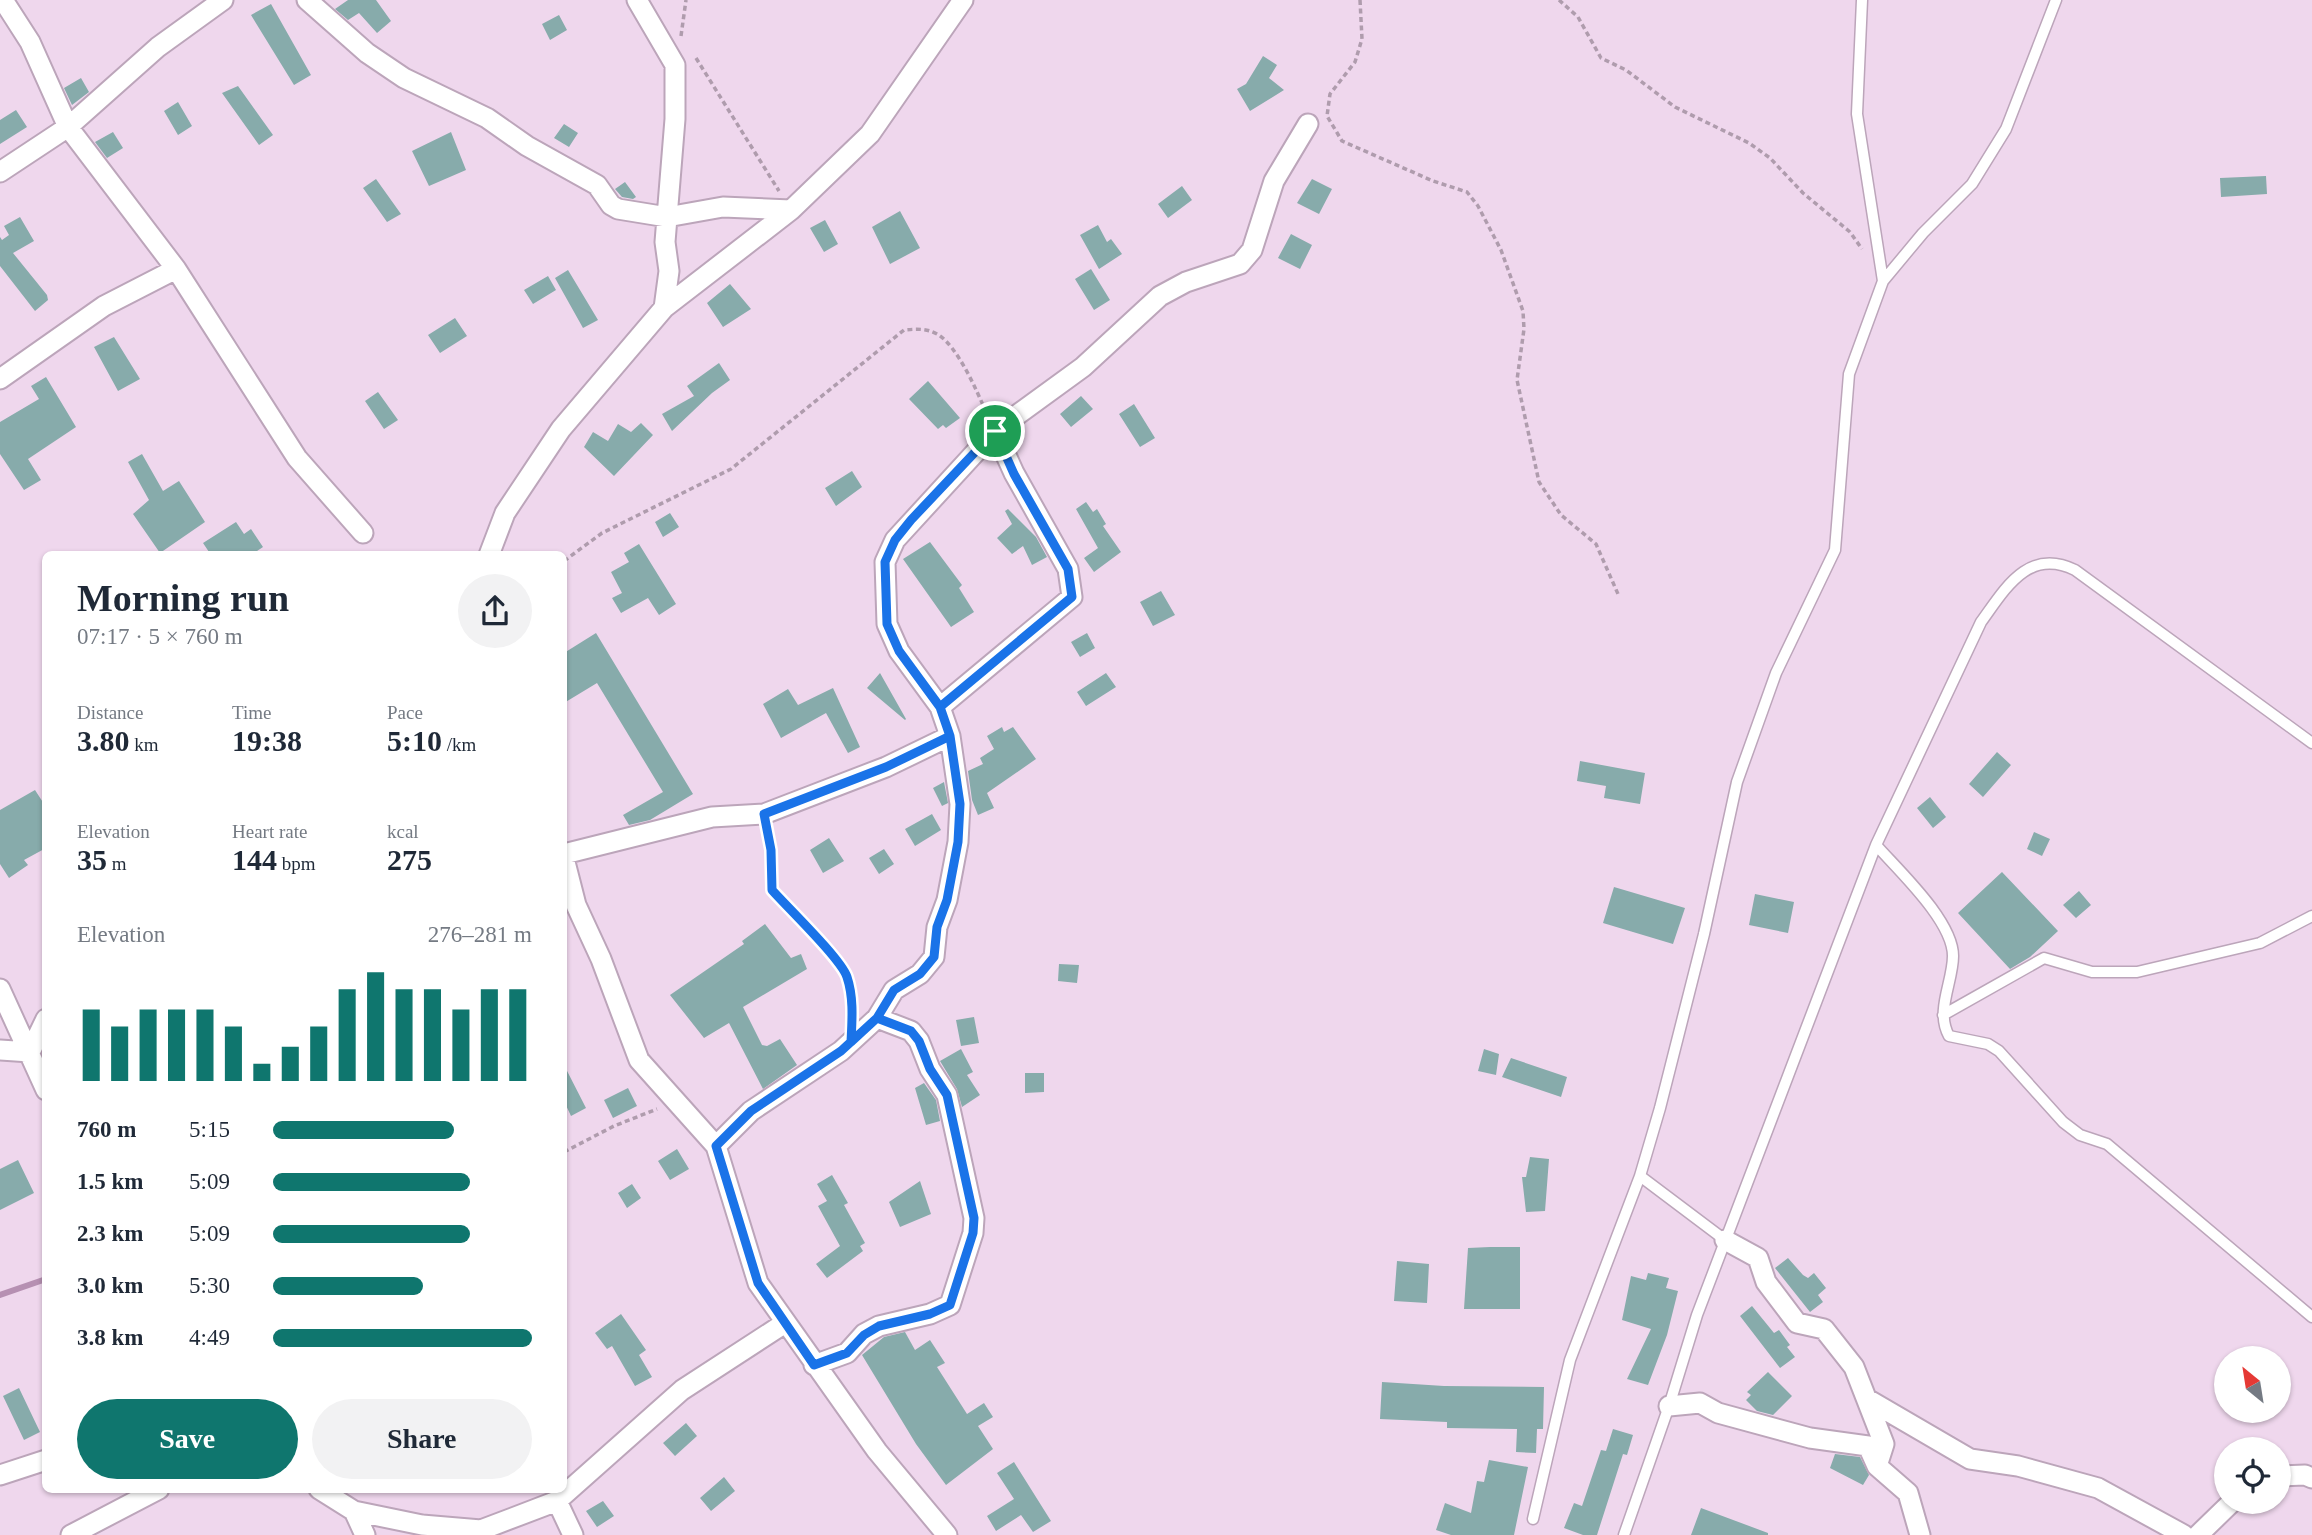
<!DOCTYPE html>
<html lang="en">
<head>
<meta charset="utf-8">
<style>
  :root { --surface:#fff; --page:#f2f2f3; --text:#1f2937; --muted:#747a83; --accent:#0f766e }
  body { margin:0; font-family:Georgia,serif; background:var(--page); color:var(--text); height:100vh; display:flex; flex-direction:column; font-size:26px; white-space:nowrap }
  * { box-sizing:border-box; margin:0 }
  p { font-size:23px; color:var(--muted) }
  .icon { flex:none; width:38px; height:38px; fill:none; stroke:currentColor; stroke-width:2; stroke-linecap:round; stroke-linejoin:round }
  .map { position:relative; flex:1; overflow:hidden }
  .details { position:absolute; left:42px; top:551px; width:525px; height:942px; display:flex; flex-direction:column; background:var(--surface); border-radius:10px; box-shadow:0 2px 5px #0004 }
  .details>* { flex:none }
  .needle { width:46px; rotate:330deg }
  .buttons { position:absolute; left:2214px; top:1346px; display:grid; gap:14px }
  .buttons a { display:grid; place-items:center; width:77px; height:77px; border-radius:50%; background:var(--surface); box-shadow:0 2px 5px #0004; font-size:35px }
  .pin { position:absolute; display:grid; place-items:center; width:60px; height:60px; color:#fff; margin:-30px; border:4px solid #fff; border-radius:50%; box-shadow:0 2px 7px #0007 }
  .round { display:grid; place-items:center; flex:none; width:74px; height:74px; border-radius:37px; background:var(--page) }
  .summary { display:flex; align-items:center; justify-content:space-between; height:119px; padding:0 35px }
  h1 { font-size:38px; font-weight:700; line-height:52px }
  .metrics { display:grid; grid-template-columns:repeat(3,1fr); gap:10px; height:119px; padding:7px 35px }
  .metrics div { display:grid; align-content:center }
  .metrics b { font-size:30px; font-weight:700 }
  .metrics small { font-size:19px; font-weight:400 }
  .metrics p { font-size:19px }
  .chart { height:196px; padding:14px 35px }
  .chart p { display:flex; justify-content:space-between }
  .chart svg { width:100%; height:126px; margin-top:7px; stroke:var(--accent); stroke-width:6 }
  .primary-button { display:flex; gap:14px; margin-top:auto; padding:14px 35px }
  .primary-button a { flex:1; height:80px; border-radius:42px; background:var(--accent); color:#fff; font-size:28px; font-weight:700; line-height:80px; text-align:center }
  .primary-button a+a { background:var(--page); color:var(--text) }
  ul { padding:0 35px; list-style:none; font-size:23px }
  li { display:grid; grid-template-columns:112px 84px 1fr; align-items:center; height:52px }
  li i { height:18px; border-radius:9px; background:var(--accent) }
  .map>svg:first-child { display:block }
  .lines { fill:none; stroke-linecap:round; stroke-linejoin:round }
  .stream { stroke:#b690b2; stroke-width:6 }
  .building { fill:#87abab }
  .lane-casing { stroke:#bca5ba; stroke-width:13 }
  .street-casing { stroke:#bca5ba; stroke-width:23 }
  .path { stroke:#af9cad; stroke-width:3.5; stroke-dasharray:5 3.5; stroke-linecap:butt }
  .lane { stroke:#fff; stroke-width:10 }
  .street { stroke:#fff; stroke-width:19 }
  .route-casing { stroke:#fff; stroke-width:14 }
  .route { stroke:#1a73e8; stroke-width:9 }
</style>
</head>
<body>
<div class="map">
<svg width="2312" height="1535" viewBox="0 0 2312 1535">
  <rect width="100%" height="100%" fill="#efd7ed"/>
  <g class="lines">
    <!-- stream -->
    <path class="stream" d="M0 1295 46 1279"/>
  </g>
  <!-- building -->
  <path class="building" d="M348 0H376L391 21 377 33 359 13 348 20 335 9Z
    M271 4 311 75 294 85 251 15Z
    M559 15 567 30 550 40 542 24Z
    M1263 56 1277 65 1269 78 1284 90 1250 111 1237 89 1246 84Z
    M81 78 89 92 72 105 64 88Z
    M238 86 273 135 259 145 222 93Z
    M178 102 192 126 178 135 164 111Z
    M16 110 27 127 0 144V120Z
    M564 124 578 133 569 147 554 138Z
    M113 132 123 148 107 158 95 142Z
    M451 132 466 170 429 186 412 151Z
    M2266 176 2267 194 2221 197 2220 178Z
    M376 179 401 214 387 222 363 188Z
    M1312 179 1332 189 1319 214 1297 203Z
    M625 182 636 197 633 199 622 197 615 189Z
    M1182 186 1192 200 1168 218 1158 204Z
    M900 211 920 248 890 264 872 227Z
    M20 217 34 241 13 253 47 295 48 300 35 311 0 266V237L2 240 9 235 4 226Z
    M825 220 838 244 824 252 810 228Z
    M1098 225 1107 242 1111 239 1122 254 1099 269 1080 235Z
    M1291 234 1312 245 1300 269 1278 258Z
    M1091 269 1110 300 1094 310 1075 279Z
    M568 270 598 320 583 328 555 278Z
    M548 276 556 290 533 304 524 290Z
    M730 284 751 309 723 327 707 303Z
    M455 318 467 336 440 353 428 335Z
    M114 337 140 379 118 391 94 347Z
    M719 363 730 380 712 393 672 431 662 414 694 396 687 386Z
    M46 377 76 427 28 459 41 480 24 490 0 454V422L39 399 31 386Z
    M928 381 960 418 946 428 943 425 938 429 909 399Z
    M378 392 398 420 384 429 365 401Z
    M1081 396 1093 409 1071 427 1060 414Z
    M1134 404 1155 438 1140 447 1119 414Z
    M641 423 653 435 614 476 584 447 593 432 608 441 618 424 631 432Z
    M142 454 163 491 179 481 205 522 160 553 133 514 149 500 128 462Z
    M852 471 862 487 836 506 825 488Z
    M1086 502 1093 512 1097 509 1106 524 1103 526 1121 552 1094 572 1084 558 1098 548 1076 509Z
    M1008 509 1036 537 1047 557 1032 565 1023 546 1012 554 997 538 1012 524 1005 511Z
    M670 513 679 527 663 537 655 522Z
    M236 522 244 534 251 529 263 547 251 555H211L203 543Z
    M930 542 962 585 959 588 974 612 951 627 903 559Z
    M639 544 676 604 659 615 648 598 621 613 612 598 622 593 611 572 629 562 624 553Z
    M1161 591 1175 615 1153 626 1140 602Z
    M596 633 693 794 650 820 629 825 623 815 663 792 597 683 564 703V653Z
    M1087 633 1095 648 1080 657 1071 642Z
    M880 673 906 719 905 720 867 688Z
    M1106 673 1116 687 1086 706 1077 692Z
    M833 688 860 747 848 753 826 713 781 738 763 704 788 689 798 705Z
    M1002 727 1004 732 1013 727 1036 759 987 793 994 808 978 815 972 800 968 771 983 764 980 758 994 749 987 736Z
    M1997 752 2011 765 1983 797 1969 784Z
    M1580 761 1645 773 1640 804 1604 798 1606 786 1577 781Z
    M944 782 948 803 942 806 933 788Z
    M35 790 46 807V848L24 860 28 865 9 878 0 864V810Z
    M1930 797 1946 817 1933 828 1917 808Z
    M932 814 941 830 915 846 905 829Z
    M2034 832 2050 839 2042 856 2027 849Z
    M829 838 844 861 823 873 810 850Z
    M884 849 894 864 879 874 869 858Z
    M2002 872 2058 931 2030 957 2010 969 1958 913Z
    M1614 887 1685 908 1673 944 1603 923Z
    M2079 891 2091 905 2076 918 2063 905Z
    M1755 894 1794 902 1788 933 1749 925Z
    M765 924 791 958 801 954 807 969 743 1007 762 1045 767 1046 780 1039 797 1065 763 1089 729 1023 704 1038 670 995 744 944 742 941Z
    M1059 964 1079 965 1077 983 1058 981Z
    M974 1017 979 1043 961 1046 956 1020Z
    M961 1049 973 1072 967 1075 980 1095 962 1107 957 1089 940 1061Z
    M1484 1049 1499 1054 1496 1075 1478 1071Z
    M1511 1058 1567 1077 1561 1097 1502 1077Z
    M564 1065 586 1108 571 1116 564 1101Z
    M1025 1073H1044V1092L1025 1093Z
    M924 1083 936 1100 940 1121 926 1125 915 1088Z
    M628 1088 637 1106 613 1118 604 1100Z
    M677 1149 689 1169 670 1180 658 1161Z
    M1530 1157 1549 1159 1545 1211 1526 1212 1522 1177H1526Z
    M18 1160 34 1193 0 1210V1169Z
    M832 1175 848 1203 844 1205 865 1243 860 1246 863 1251 827 1278 816 1264 840 1246 818 1206 827 1201 817 1184Z
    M920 1181 931 1214 900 1227 889 1202Z
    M632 1184 641 1198 627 1208 618 1193Z
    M1490 1247H1520V1309H1464L1468 1248Z
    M1788 1258 1803 1275 1808 1278 1814 1273 1826 1288 1818 1295 1823 1302 1810 1312 1775 1268Z
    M1397 1261 1429 1264 1427 1303 1394 1301Z
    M1648 1273 1669 1278 1666 1288 1678 1291 1667 1335 1648 1385 1627 1379 1651 1329 1622 1320 1631 1276 1646 1280Z
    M1752 1306 1774 1333 1779 1330 1790 1345 1787 1347 1795 1357 1780 1368 1740 1316Z
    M621 1314 646 1350 639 1355 652 1377 635 1386 612 1346 607 1349 595 1333Z
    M905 1332 915 1350 930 1340 945 1363 937 1367 967 1414 984 1403 993 1417 978 1426 993 1449 946 1485 916 1444 862 1355 884 1337Z
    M1768 1372 1792 1396 1773 1415 1757 1411 1746 1400 1751 1395 1747 1392Z
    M1382 1382 1444 1386 1544 1387 1543 1429H1537L1536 1453 1516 1452 1517 1429 1447 1428V1422L1380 1419Z
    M19 1388 40 1432 24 1440 3 1396Z
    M686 1423 697 1436 675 1456 663 1443Z
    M1613 1429 1633 1435 1627 1455 1623 1454 1597 1535H1583L1564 1528 1574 1503 1582 1506 1601 1450 1606 1451Z
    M1835 1454 1860 1457 1869 1475 1863 1485 1830 1468Z
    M1489 1460 1528 1467 1514 1535H1451L1436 1530 1445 1503 1471 1513 1477 1481 1484 1482Z
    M1014 1462 1051 1521 1033 1532 1021 1515 996 1531 987 1516 1014 1499 997 1473Z
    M724 1477 735 1491 711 1511 700 1498Z
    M603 1501 614 1516 597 1527 586 1511Z
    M1701 1508 1768 1533V1535H1691Z"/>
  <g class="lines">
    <!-- lane casing -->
    <g class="lane-casing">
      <path id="lane" d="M1862 0 1857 114 1883 281
        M1876 845C1899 871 1953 921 1953 956 1953 982 1935 1011 1949 1036L1988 1044 1999 1051 2063 1122 2080 1135 2107 1144 2312 1317
        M1943 1015 2044 958 2092 972H2137L2260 943 2312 916
        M1725 1240 1640 1176 1660 1108 1704 934 1737 782 1776 673 1835 550 1849 374 1883 281 1923 233 1972 184 2006 129 2056 0
        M1533 1519 1570 1360 1640 1176
        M1624 1535 1669 1406 1697 1315 1876 845 1981 622C2005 589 2028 547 2075 570L2312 743"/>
    </g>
    <!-- street casing -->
    <g class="street-casing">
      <path id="street" d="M3 0 30 42 68 127 176 269 297 458 363 533
        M307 0 367 53 404 78 487 118 527 146 597 185 611 205 618 209 667 217 723 207 791 210
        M0 172 68 127 158 47 223 0
        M664 308 791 210 870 134 963 0
        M0 379 104 306 176 269
        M489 555 505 513 561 429 664 308 669 271 665 242 675 119V65L637 0
        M940 707 1072 597 1068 569 1014 473 995 431
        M564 854 712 817 764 814 886 767 950 736
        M564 858 576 905 601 959 639 1060 716 1146 758 1283 877 1451 947 1535
        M0 989 46 1090
        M0 1050 30 1052 46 1019
        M716 1146 751 1111 841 1051 877 1018 894 990 920 974 934 957 937 927 947 900 958 842 960 804 950 736 940 707 899 651 887 624 885 562 895 540 995 431 1083 367 1160 296 1186 282 1240 264 1252 250 1274 181 1308 124
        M1725 1240 1758 1258 1766 1282 1797 1323 1824 1329 1854 1367 1884 1444 1877 1466
        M814 1365 847 1353 864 1334 879 1326 930 1314 950 1305 973 1233 974 1218 947 1095 930 1069 919 1041 911 1031 877 1018
        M1867 1399 1970 1459 2018 1466 2098 1488 2184 1535
        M1669 1406 1700 1403 1718 1413 1810 1438 1868 1446 1877 1466 1908 1493 1920 1535
        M0 1475 46 1460
        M2278 1476 2305 1475 2312 1478
        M319 1489 354 1511 422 1525 481 1530 557 1501 682 1390 785 1323
        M557 1501 573 1535
        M354 1511 365 1535
        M71 1535 159 1489
        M2198 1535 2232 1502"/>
    </g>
    <!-- path -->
    <path class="path" d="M1360 0 1362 39 1355 62 1330 94 1327 116 1342 141 1433 181 1467 192 1478 206 1501 250 1523 311 1524 329 1517 380 1539 482 1561 515 1596 544 1618 594
      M1559 0 1578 17 1601 58 1626 70 1675 107 1749 143 1770 158 1803 193 1850 232 1862 249
      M681 36 686 0
      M696 58 779 191
      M564 561 602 533 731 469 904 330C916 329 926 328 937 334 957 345 977 391 986 412
      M767 832 772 890 844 970 853 1012
      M564 1152 614 1126 657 1109"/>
    <!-- lane -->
    <use href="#lane" class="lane"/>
    <!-- street -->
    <use href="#street" class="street"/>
  </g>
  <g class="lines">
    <!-- route casing -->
    <g class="route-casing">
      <path id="route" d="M995 431 911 520 895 540 885 562 887 624 899 651 940 707 950 736 960 804 958 842 947 900 937 927 934 957 920 974 894 990 877 1018 841 1051 751 1111 716 1146 758 1283 814 1365 847 1353 864 1335 879 1326 930 1314 950 1305 973 1233 974 1218 947 1095 930 1069 919 1041 911 1031 877 1018 851 1042C852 1021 854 998 847 977 841 959 788 908 772 890L771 850 764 814 886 767 950 736 940 707 1072 597 1068 569 1014 474 995 431"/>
    </g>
    <!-- route -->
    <use href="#route" class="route"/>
  </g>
</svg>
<div class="buttons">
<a><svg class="needle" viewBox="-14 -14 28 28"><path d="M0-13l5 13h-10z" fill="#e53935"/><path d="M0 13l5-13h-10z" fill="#747a83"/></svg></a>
<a><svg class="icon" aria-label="locate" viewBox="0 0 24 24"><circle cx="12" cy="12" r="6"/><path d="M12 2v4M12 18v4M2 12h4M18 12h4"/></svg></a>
</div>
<div class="pin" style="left:995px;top:431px;background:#1e9e55"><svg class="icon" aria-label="arrive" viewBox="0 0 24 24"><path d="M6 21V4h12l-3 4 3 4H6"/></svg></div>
<section class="details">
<div class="summary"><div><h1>Morning run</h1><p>07:17 · 5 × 760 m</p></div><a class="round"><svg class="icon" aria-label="share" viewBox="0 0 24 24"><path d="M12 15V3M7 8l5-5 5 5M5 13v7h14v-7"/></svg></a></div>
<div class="metrics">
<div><p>Distance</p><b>3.80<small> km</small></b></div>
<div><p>Time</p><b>19:38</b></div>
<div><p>Pace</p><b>5:10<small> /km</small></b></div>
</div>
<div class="metrics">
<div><p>Elevation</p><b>35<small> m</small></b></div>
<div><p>Heart rate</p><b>144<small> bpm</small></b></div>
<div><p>kcal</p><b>275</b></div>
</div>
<div class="chart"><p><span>Elevation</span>276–281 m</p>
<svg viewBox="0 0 160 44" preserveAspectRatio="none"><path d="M5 44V19M15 44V25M25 44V19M35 44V19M45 44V19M55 44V25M65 44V38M75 44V32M85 44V25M95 44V12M105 44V6M115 44V12M125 44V12M135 44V19M145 44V12M155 44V12"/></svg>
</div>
<ul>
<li><b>760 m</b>5:15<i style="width:70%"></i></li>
<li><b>1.5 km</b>5:09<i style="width:76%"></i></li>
<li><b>2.3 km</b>5:09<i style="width:76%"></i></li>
<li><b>3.0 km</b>5:30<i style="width:58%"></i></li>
<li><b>3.8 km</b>4:49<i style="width:100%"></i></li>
</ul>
<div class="primary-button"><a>Save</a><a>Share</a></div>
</section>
</div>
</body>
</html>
